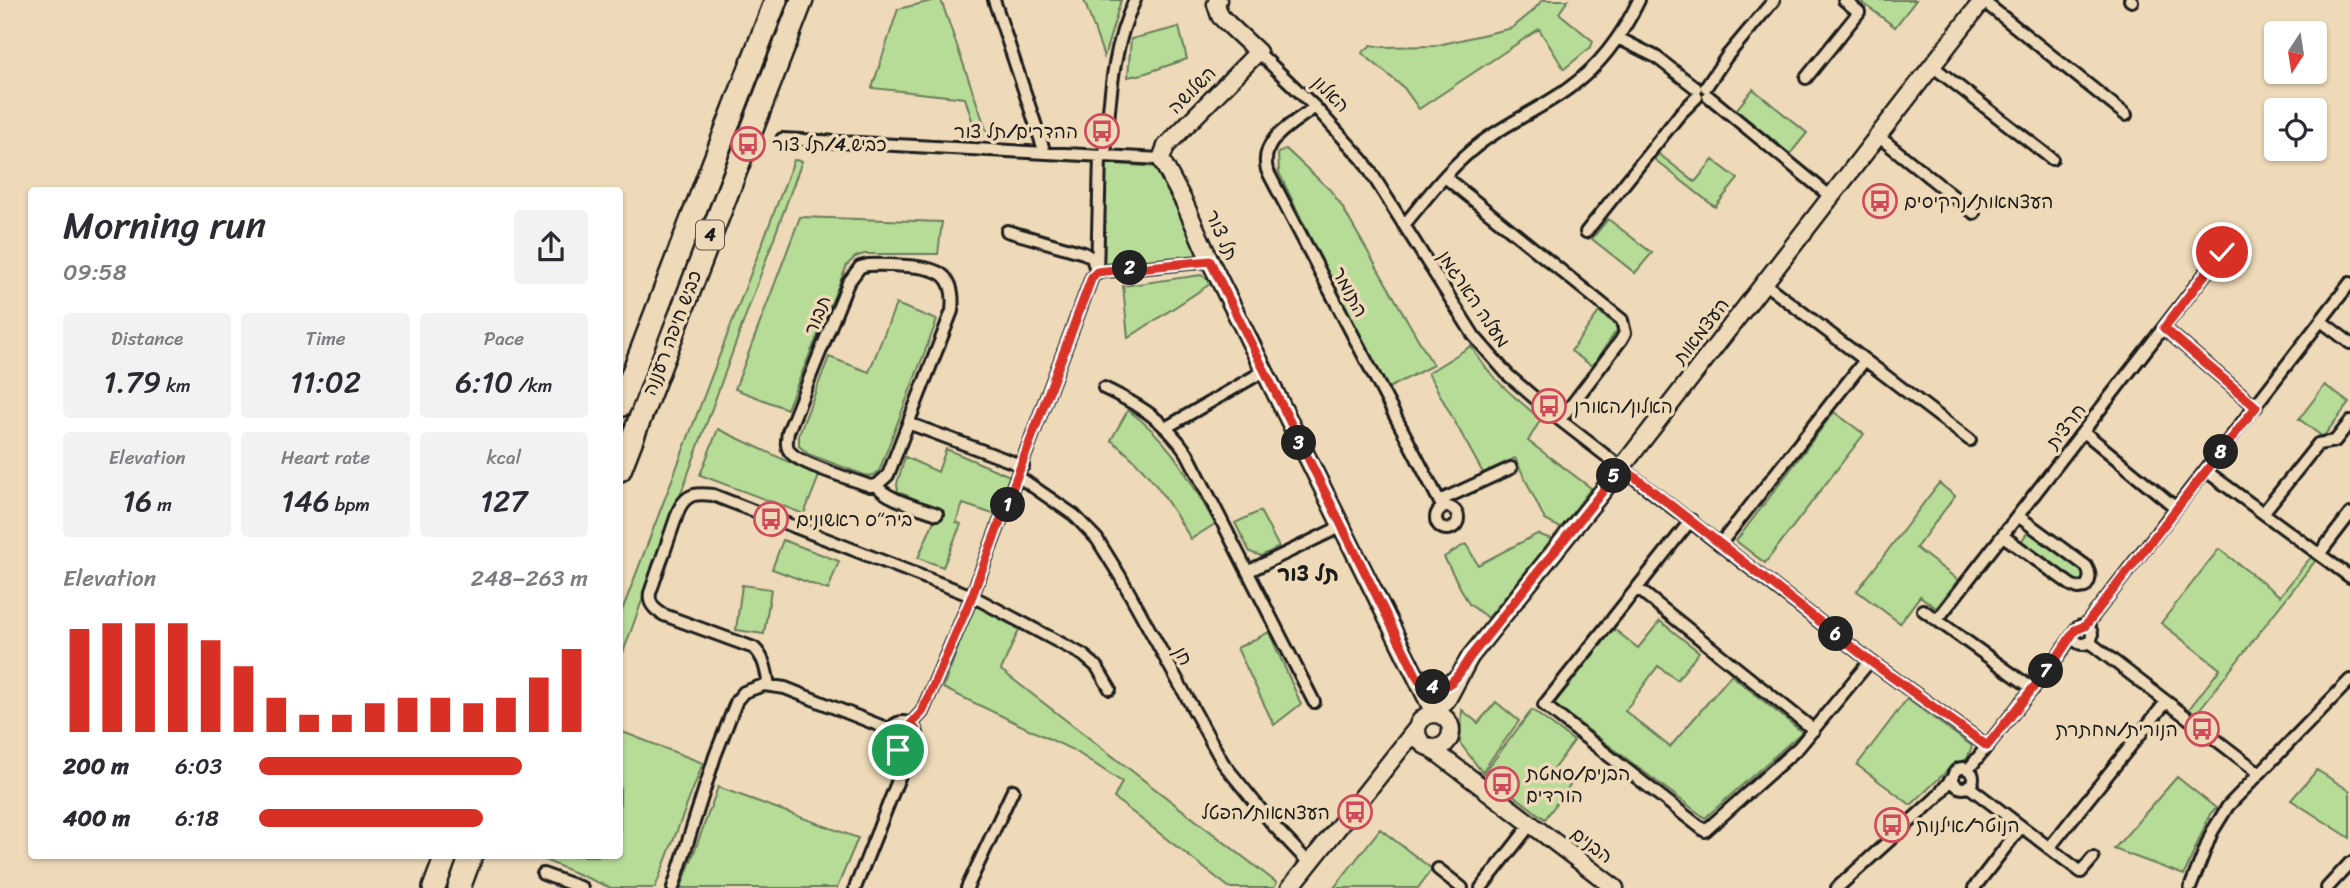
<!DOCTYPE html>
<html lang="en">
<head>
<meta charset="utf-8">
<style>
  :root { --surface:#fff; --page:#f2f2f3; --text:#2b2b33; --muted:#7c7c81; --accent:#d93025 }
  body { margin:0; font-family:Sriracha,"Playpen Sans Hebrew",sans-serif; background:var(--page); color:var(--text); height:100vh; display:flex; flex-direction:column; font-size:26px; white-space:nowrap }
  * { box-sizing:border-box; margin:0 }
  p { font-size:23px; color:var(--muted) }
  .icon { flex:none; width:38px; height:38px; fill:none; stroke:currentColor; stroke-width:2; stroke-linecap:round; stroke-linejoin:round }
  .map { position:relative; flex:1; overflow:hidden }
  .panel { position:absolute; left:28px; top:187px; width:595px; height:672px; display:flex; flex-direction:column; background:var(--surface); border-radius:7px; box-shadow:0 2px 5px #0004 }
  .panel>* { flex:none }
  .needle { width:46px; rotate:192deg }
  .tools { position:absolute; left:2264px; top:21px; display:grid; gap:14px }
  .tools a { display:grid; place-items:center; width:63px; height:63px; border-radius:7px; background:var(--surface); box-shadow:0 2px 5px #0004; font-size:35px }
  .pin { position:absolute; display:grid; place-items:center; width:60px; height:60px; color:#fff; margin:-30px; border:4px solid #fff; border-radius:50%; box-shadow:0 2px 7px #0007 }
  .km { position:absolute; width:35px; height:35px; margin:-18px; border-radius:50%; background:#222; color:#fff; font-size:19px; line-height:35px; text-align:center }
  .round { display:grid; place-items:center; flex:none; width:74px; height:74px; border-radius:7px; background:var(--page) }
  .summary { display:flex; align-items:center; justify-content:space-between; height:119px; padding:0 35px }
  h1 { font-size:38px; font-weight:600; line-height:52px }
  .metrics { display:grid; grid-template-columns:repeat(3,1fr); gap:10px; height:119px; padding:7px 35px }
  .metrics div { display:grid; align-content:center; border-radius:7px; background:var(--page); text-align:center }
  .metrics b { font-size:30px; font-weight:600 }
  .metrics small { font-size:19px; font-weight:400 }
  .metrics p { font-size:19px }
  .chart { height:196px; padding:14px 35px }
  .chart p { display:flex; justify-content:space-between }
  .chart svg { width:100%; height:126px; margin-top:7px; stroke:var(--accent); stroke-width:6 }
  ul { padding:0 35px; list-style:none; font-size:23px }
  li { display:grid; grid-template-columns:112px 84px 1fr; align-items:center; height:52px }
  li i { height:18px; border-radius:9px; background:var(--accent) }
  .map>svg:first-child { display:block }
  .green { fill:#b6dc97; stroke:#697c5a; stroke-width:2 }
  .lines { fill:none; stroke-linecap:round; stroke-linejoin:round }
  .street-casing { stroke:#1c1c1c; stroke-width:16 }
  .secondary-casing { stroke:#1c1c1c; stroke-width:21 }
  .highway-casing { stroke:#1c1c1c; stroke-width:26 }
  .street { stroke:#eedab8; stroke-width:10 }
  .secondary { stroke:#eedab8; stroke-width:16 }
  .highway { stroke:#eedab8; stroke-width:21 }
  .route-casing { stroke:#fff; stroke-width:14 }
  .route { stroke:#d93025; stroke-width:9 }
  .labels { text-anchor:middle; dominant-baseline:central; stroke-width:7; stroke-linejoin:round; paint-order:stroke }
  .shield { fill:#eedab8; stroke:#5b554b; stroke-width:2 }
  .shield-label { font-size:18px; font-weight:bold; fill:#1c1c1c }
  .street-label { font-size:19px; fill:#1c1c1c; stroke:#eedab8 }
  .poi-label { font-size:19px; fill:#1c1c1c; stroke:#eedab8; text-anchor:start }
  .neighbourhood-label { font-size:21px; font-weight:bold; fill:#1c1c1c; stroke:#eedab8 }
</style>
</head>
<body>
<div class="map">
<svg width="2350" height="888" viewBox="0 0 2350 888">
  <rect width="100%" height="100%" fill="#eedab8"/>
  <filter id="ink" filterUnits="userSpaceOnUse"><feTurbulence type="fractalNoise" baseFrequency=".0143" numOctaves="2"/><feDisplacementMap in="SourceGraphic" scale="14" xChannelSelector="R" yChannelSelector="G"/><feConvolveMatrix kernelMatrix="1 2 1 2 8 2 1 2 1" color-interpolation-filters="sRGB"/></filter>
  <g filter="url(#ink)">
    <!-- green -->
    <path class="green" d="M936 0H941L988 135 977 136 965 98 872 88 898 9Z
      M1084 0H1121L1104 57Z
      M1542 0H1568L1559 13 1593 41 1591 47 1564 69 1539 29 1419 109 1404 88 1362 53 1371 45 1383 47 1434 46 1512 28 1533 11Z
      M1859 0H1916L1895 27Z
      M1179 27 1187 59 1143 74 1128 77 1131 39Z
      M1753 89 1807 133 1790 154 1736 110Z
      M1286 149 1330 190 1341 205 1433 365 1385 390 1279 173 1278 153Z
      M1659 154 1695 182 1713 160 1738 179 1715 207 1654 159Z
      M794 160 802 161 620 661V616Z
      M1102 163 1158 167 1202 256 1101 267Z
      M800 217 942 222 938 254H864L855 257 847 265 787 409 735 389Z
      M1608 219 1652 253 1635 273 1592 239Z
      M1201 275 1213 282 1128 338 1123 286Z
      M896 304 937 320 879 471 874 475 867 476 808 454 799 446V434L829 357 869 372Z
      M1599 312 1615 324 1617 330 1592 366 1571 351Z
      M1471 346C1488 376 1514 397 1541 419L1528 441 1591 488 1561 528 1545 520 1515 458 1483 473 1428 373Z
      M2325 385 2349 403 2323 437 2299 419Z
      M1128 410C1173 443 1188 477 1215 524L1191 539C1166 499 1149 469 1111 440Z
      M1834 412 1864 434 1765 563 1736 541Z
      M718 429 819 476 804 514 700 475Z
      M946 449 1010 476 993 514 963 504 956 522 961 524 943 567 918 558 939 509 898 492 897 484 905 457 938 472Z
      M1939 483 1955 496 1916 548 1958 580 1936 608 1920 596 1900 623 1857 591Z
      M1260 511 1279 547 1261 556 1250 552 1235 523Z
      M2030 529 2079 568 2085 575 2080 583 2074 582 2020 543Z
      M1537 534 1552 539 1488 618 1469 604 1444 557 1466 544 1478 565Z
      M783 540 839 561 828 590 772 569Z
      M2219 549 2280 596 2311 557 2315 561 2196 714 2189 709 2220 669 2161 623Z
      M742 585 771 589 764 634 736 630Z
      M975 602 1021 625 1001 670 1277 883 1273 888H1230L1114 798 1122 782 1075 751 943 688Z
      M1660 621 1699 652 1677 680 1658 666 1625 711 1670 747 1731 675 1802 732 1705 818 1554 704 1614 629 1638 648Z
      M1269 632 1301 704 1274 725 1237 648Z
      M1907 699 1972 746 1967 759 1952 766 1911 805 1857 765Z
      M1496 702 1519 721 1482 772 1460 743 1462 710 1478 723Z
      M1532 710 1574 741 1552 771 1570 785 1545 819 1484 773Z
      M620 731 703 763 655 888H611L535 856H620Z
      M2317 770 2350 791V838L2291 800Z
      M2177 777 2216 808 2210 814 2184 875 2114 849Z
      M718 787 858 838 837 888H681Z
      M1380 829 1432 869 1418 888H1334Z"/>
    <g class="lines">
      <!-- street casing -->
      <g class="street-casing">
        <path id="street" d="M994 0 1045 153
          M2130 0 2132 1
          M1983 1 2126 115
          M1618 38 1656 57 1696 88
          M1258 52 1315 107 1363 160 1474 336 1508 375 1560 420 1870 661 1987 746
          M1931 65 2052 159
          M1806 78 1859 12 1844 0
          M1706 87 1727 56 1774 0
          M1708 96 1831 197
          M1315 107C1293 124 1259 139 1267 170L1443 508
          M1878 136 1974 213
          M782 139 1161 159
          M1105 156C1110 103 1111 49 1135 0
          M1445 177 1622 320 1625 333 1621 340 1560 420
          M1404 225C1428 196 1451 165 1482 142 1509 122 1542 108 1569 88 1600 66 1623 34 1639 0
          M1007 231 1084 253 1092 258 1095 267
          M1586 232 1680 114 1697 97
          M868 265C881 264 894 265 907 266 940 268 956 275 952 311L888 475 877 485 870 486C854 480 800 464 791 453 785 447 787 440 788 432L848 283 860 267Z
          M1097 273 1100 156
          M1765 284 1970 440
          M2321 321 2350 343
          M2164 328 2256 407
          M1104 388C1141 406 1163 419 1187 453L1314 702
          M908 423 1023 466
          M1167 427 1264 371
          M2084 432 2176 508
          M2206 471 2350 577
          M1019 477 1074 515 1097 539 1120 576 1223 763 1274 826 1309 863
          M877 485C884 499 922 508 937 514
          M1439 501 1511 468
          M1436 518a11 11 0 1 1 22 0a11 11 0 1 1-22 0Z
          M2263 513 2318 444 2335 441 2350 422
          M1691 520 1544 705 1705 831 1799 747 1870 661
          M2003 536 2071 585 2078 588 2085 587C2091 580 2091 574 2086 566L2018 516
          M1721 543 1865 360
          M2320 553 2350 514
          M1249 571 1340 527
          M1637 588 1814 730
          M1923 610 2033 689
          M1937 620 2222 252
          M2074 635a9 9 0 1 1 18 0a9 9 0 1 1-18 0Z
          M2085 626 2350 283
          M2089 642 2258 772
          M769 685C766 671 765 658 754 648L664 615C655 610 648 604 650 593L679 509C687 493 697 493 713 495L972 596 1083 655 1097 667 1110 689
          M889 736a14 14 0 1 1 28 0a14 14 0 1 1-28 0Z
          M911 724 922 712 972 596 1092 277 1097 273 1106 271 1210 261
          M1953 778a10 10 0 1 1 20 0a10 10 0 1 1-20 0Z
          M1968 770 2056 659 2074 633
          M1968 786 2081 872 2093 858
          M2049 848 2166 702
          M1438 869 1462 888
          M543 874 582 888
          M673 888 715 756 737 700 744 692 764 685 785 688 891 730
          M855 888 902 770 906 750
          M967 888 1013 790
          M1481 888 1531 824
          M1837 888 1936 798 1953 777
          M1974 888 2021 827
          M2190 888 2212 832 2228 806 2350 680
          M2327 888 2350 863"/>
      </g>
      <!-- secondary casing -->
      <g class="secondary-casing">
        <path id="secondary" d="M1218 0 1216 4 1220 16 1227 23 1258 52 1166 146 1161 159 1184 202 1210 261 1434 713
          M1419 681C1436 689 1444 688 1459 677
          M1417 731a17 17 0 1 1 34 0a17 17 0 1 1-34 0Z
          M1436 714 1448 698 1470 657 1622 467 1983 0
          M1428 746 1615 888
          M1290 888 1417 728"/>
      </g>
      <!-- highway casing -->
      <g class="highway-casing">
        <path id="highway" d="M620 406 776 0
          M620 470 802 0
          M434 888 446 856
          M459 888 471 856"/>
      </g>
      <!-- street -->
      <use href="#street" class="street"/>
      <!-- secondary -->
      <use href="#secondary" class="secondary"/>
      <!-- highway -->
      <use href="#highway" class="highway"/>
    </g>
  </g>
  <g class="lines" filter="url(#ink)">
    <!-- route casing -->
    <g class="route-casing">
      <path id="route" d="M898 750H909L916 743V730L911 724 922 712 972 596 1092 277 1097 272 1106 271 1210 261 1419 681C1450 696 1455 679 1470 657L1622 467 1870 661 1987 746 2056 659 2075 630 2085 626 2256 407 2164 328 2222 252"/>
    </g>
    <!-- route -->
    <use href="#route" class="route"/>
  </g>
  <!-- icons -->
  <defs>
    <g id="bus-ring" transform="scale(1.75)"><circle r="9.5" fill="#eedab8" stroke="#d1495b" stroke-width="1.5"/><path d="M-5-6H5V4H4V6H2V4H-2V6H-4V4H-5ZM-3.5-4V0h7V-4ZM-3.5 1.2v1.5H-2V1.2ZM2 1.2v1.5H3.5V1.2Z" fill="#d1495b"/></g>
  </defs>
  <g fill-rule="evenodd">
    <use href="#bus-ring" x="1102" y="131"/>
    <use href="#bus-ring" x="748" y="144"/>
    <use href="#bus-ring" x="1880" y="201"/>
    <use href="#bus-ring" x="1549" y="406"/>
    <use href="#bus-ring" x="771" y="519"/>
    <use href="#bus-ring" x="2202" y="729"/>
    <use href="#bus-ring" x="1502" y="784"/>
    <use href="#bus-ring" x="1355" y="812"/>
    <use href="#bus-ring" x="1892" y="825"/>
  </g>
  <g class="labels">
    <!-- shield labels -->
    <rect class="shield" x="696" y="220.5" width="28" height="29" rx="5"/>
    <g class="shield-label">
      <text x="710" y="235">4</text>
    </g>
    <!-- street labels -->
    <g class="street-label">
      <text transform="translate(1192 90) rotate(-45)">השלושה</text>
      <text transform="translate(1331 94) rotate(45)">האלון</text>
      <text transform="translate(1222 235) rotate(66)">תל צור</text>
      <text transform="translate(1350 292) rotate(62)">התומר</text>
      <text transform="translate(1474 299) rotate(56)">מעלה הארגמן</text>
      <text transform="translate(817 315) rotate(-68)">תבור</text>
      <text transform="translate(1701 331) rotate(-52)">העצמאות</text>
      <text transform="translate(672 333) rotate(-69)">כביש חיפה רעננה</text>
      <text transform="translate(2066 426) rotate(-52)">חרצית</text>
      <text transform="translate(1183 656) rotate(62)">חן</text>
      <text transform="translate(1592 845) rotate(37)">הבנים</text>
    </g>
    <!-- poi labels -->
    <g class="poi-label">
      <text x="1078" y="131" text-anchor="end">ההדרים/תל צור</text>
      <text x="772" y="144">כביש 4/תל צור</text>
      <text x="1904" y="201">העצמאות/נרקיסים</text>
      <text x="1574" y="406">האלון/האורן</text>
      <text x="796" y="519">ביה״ס ראשונים</text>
      <text x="2178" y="729" text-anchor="end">הנורית/מחתרת</text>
      <text x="1526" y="773">הבנים/סמטת<tspan x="1526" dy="22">הורדים</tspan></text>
      <text x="1330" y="812" text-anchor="end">העצמאות/הפטל</text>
      <text x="1916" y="825">הנוטר/אילנות</text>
    </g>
    <!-- neighbourhood labels -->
    <g class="neighbourhood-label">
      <text x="1308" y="574">תל צור</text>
    </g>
  </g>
</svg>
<div class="tools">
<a><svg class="needle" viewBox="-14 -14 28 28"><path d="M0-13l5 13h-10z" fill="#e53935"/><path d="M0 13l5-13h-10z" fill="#7c7c81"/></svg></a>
<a><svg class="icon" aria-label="locate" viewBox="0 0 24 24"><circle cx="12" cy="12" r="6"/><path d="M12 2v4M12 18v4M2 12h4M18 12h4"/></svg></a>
</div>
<div class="pin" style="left:898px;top:750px;background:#1e9e55"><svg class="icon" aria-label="arrive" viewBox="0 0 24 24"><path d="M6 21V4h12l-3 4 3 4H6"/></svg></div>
<div class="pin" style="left:2222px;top:252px;background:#d93025"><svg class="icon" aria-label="check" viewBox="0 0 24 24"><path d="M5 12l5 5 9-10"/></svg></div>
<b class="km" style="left:1008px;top:505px">1</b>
<b class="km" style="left:1130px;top:268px">2</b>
<b class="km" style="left:1299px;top:443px">3</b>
<b class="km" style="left:1433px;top:687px">4</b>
<b class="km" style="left:1614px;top:476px">5</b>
<b class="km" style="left:1836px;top:634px">6</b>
<b class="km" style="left:2046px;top:671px">7</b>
<b class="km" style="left:2221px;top:452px">8</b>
<section class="panel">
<div class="summary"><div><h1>Morning run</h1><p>09:58</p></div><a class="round"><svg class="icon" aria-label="share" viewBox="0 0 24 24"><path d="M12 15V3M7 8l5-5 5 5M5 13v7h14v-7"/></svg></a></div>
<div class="metrics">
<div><p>Distance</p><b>1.79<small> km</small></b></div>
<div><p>Time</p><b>11:02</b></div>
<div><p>Pace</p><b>6:10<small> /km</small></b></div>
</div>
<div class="metrics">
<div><p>Elevation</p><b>16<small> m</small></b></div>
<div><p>Heart rate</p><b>146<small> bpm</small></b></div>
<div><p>kcal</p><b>127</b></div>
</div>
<div class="chart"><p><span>Elevation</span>248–263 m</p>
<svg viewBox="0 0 160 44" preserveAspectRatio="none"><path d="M5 44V8M15 44V6M25 44V6M35 44V6M45 44V12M55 44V21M65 44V32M75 44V38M85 44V38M95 44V34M105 44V32M115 44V32M125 44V34M135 44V32M145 44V25M155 44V15"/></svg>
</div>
<ul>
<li><b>200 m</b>6:03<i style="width:80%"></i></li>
<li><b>400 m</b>6:18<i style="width:68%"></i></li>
</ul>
</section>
</div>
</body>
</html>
